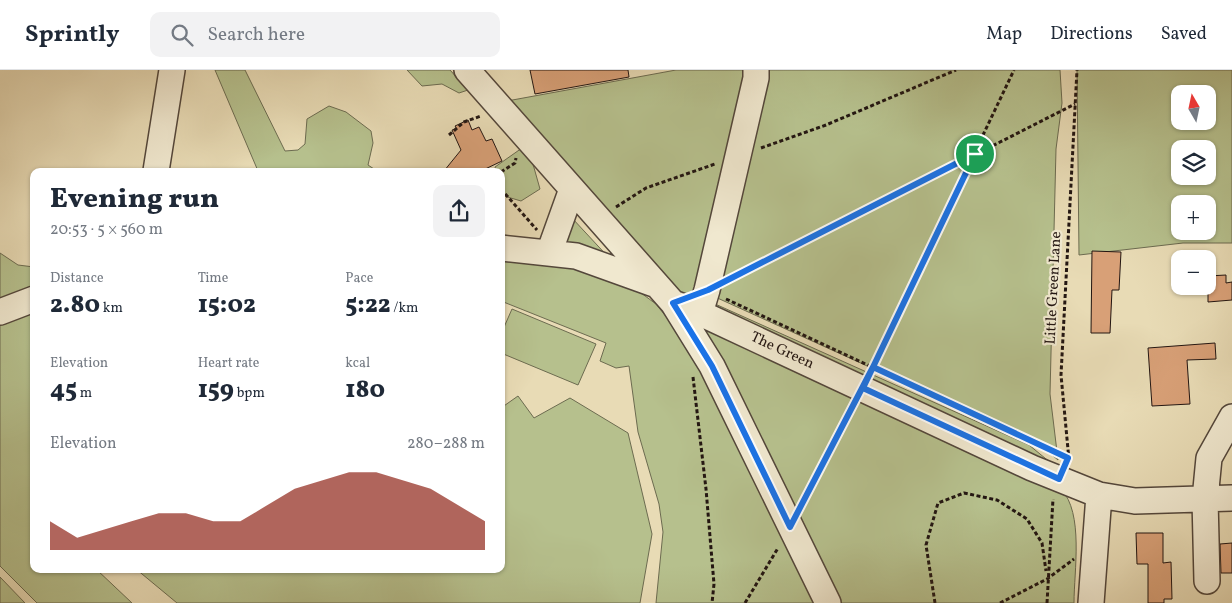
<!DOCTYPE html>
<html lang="en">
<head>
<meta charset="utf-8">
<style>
  :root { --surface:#fff; --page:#f2f2f3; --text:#1f2937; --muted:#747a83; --line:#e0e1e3; --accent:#8f2418 }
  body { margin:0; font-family:Vollkorn,serif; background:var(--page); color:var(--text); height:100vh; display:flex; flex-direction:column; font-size:19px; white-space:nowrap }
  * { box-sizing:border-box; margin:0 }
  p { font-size:16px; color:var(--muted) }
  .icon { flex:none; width:28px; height:28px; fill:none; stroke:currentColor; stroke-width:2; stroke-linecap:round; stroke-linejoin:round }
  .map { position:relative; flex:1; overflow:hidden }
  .drawer { position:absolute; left:30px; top:98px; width:475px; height:405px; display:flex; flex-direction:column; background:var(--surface); border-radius:10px; box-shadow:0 1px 4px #0004 }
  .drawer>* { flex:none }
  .needle { width:32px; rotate:351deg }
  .fabs { position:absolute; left:1171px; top:15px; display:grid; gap:10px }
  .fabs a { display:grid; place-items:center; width:45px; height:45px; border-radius:10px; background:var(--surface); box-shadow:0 1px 4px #0004; font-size:25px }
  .pin { position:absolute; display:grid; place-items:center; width:42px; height:42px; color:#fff; margin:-21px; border:2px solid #fff; border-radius:50%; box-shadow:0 1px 5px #0007 }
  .round { display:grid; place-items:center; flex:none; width:52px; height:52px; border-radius:10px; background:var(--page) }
  .summary { display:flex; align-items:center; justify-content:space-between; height:85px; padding:0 20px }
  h1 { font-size:28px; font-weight:800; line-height:38px }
  .figures { display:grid; grid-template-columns:repeat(3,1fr); gap:8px; height:85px; padding:5px 20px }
  .figures div { display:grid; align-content:center }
  .figures b { font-size:25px; font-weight:800 }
  .figures small { font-size:14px; font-weight:400 }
  .figures p { font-size:14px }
  .chart { height:140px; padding:10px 20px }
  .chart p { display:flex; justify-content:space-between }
  .chart svg { width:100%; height:90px; margin-top:5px; fill:var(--accent); opacity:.7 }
  header { display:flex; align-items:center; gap:30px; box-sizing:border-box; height:70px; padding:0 25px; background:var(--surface); border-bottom:1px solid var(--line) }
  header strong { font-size:24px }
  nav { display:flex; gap:28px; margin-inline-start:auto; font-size:18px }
  .search { width:350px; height:45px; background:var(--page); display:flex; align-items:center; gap:12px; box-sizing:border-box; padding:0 18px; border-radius:10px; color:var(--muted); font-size:19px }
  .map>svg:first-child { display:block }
  .green { fill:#b6c08d; stroke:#6c6b50; fill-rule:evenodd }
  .building { fill:#d8a077; stroke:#231612 }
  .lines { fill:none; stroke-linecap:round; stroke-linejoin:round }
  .minor-casing { stroke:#54473b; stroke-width:28 }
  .path { stroke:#231612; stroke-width:3; stroke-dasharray:4 2.5; stroke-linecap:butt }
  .minor { stroke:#f0e8cf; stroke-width:25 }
  .route-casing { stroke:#fff; stroke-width:10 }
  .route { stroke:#1a73e8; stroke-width:6 }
  .labels { text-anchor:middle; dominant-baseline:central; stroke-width:4.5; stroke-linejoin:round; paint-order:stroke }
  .street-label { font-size:15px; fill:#231612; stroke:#f0e8cf }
</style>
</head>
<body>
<header>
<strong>Sprintly</strong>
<div class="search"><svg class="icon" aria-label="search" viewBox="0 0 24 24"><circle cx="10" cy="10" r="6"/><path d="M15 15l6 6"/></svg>Search here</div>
<nav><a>Map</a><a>Directions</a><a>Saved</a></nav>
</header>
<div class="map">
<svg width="1232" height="533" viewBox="0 0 1232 533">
  <rect width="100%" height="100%" fill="#e8dbb5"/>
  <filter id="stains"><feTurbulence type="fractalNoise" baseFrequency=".004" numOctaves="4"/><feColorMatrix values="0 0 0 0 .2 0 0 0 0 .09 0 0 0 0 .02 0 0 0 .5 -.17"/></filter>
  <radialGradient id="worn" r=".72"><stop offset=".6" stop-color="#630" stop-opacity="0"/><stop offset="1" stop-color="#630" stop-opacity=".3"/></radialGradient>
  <!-- green -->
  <path class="green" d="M215 0H245L285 81 298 80 305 74 307 49 329 36 346 42 371 61 373 73 368 95 377 101H258Z
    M407 0H450L468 20 459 23 442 14 422 16Z
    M676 0H747L699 226 685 229 507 31Z
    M762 0H1060L1062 33 1056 79 1050 324 1058 390 1039 374 713 226Z
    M1077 0H1232V173H1183L1079 185ZM1180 24H1208V51H1180ZM1180 79H1208V106H1180ZM1180 134H1208V161H1180Z
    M522 78 529 80 540 119 521 131 504 126 501 121V101H496L495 97Z
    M572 148 611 190 558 175Z
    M0 183 18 195 34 197V218L0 230Z
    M501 186 551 192 560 197 557 192 637 220 656 234 672 254 705 306 817 533H656L663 462 659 434 638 362 629 296 616 298 600 291 606 273 501 231Z
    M704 229 1029 375 1051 393 709 240Z
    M512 239 596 274 578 315 501 283V264Z
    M34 242V499H96L132 533H37L0 496V254Z
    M708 257 1061 419C1084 443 1074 501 1074 533H828L698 260Z
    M518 326 534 348 570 328 628 363 652 464 640 533H177L136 499H501V338Z
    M0 507 25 533H0Z"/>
  <!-- building -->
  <path class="building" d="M530 0H628L629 7 535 24Z
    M468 50 472 60 479 57 486 71 492 69 502 91 481 101H444L461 80 452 60 457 59 455 56Z
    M1092 181 1121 182 1119 220H1112L1110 263H1091Z
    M1226 205V213L1232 212V230L1208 232V206Z
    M1215 273 1216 289 1187 290 1190 334 1152 336 1148 278Z
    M1136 463H1163V493L1171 492 1172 529H1164V533H1148V494H1137Z
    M1232 473V503H1221L1220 474Z"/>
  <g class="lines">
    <!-- minor casing -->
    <g class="minor-casing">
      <path id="minor" d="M467 0 673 233 712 296 828 533
        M156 101 172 0
        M501 178 576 186 654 214
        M549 183 572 119
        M673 233 700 243 1032 398 1099 425 1135 431 1232 428
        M0 242 34 229
        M700 243 707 220 756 8V0
        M1207 511 1205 429 1209 388 1232 347
        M1091 533 1099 425"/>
    </g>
    <!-- path -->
    <path class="path" d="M449 65 464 52 481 46
      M761 78 826 55 956 0
      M501 102 515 93 516 88
      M501 119 537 160
      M616 137 646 118 715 94
      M732 208 1075 34
      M726 229 1065 387
      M871 300 1014 0
      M693 307 706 419 714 514 712 533
      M1069 390 1061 305 1077 0
      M803 433 853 337
      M745 533 778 478
      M935 533 926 475 938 433 964 423 997 430 1027 449 1042 473 1046 501
      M1000 533 1047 509 1074 489
      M1047 533 1053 429"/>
    <!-- minor -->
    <use href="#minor" class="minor"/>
  </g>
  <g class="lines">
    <!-- route casing -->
    <g class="route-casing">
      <path id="route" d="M975 84 708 220 673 233 712 296 790 457 873 297 1068 388 1059 409 863 318C900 240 938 162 975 84"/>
    </g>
    <!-- route -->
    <use href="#route" class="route"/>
  </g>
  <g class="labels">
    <!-- street labels -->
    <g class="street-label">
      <text transform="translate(1054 218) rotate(-87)">Little Green Lane</text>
      <text transform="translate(782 281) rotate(25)">The Green</text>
    </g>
  </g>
  <rect width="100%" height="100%" filter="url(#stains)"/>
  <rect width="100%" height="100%" fill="url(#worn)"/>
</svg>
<div class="fabs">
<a><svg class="needle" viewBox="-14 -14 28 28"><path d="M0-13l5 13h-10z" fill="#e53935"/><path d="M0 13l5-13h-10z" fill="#747a83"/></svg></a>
<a><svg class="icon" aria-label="layers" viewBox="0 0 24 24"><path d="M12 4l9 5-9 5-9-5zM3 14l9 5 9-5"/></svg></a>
<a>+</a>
<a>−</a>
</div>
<div class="pin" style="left:975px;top:84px;background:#1e9e55"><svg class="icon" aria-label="arrive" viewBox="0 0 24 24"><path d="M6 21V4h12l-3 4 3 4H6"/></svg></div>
<section class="drawer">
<div class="summary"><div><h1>Evening run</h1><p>20:53 · 5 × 560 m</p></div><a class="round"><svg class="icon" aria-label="share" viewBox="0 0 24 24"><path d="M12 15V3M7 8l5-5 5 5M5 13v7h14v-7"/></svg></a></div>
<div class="figures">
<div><p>Distance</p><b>2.80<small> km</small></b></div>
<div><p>Time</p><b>15:02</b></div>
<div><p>Pace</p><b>5:22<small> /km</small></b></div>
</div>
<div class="figures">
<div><p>Elevation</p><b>45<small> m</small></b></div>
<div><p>Heart rate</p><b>159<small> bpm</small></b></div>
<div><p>kcal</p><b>180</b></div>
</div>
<div class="chart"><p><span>Elevation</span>280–288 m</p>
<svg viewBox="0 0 160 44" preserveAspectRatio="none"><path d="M0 44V30L10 38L20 34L30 30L40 26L50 26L60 30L70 30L80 22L90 14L100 10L110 6L120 6L130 10L140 14L150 22L160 30V44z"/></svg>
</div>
</section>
</div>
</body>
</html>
